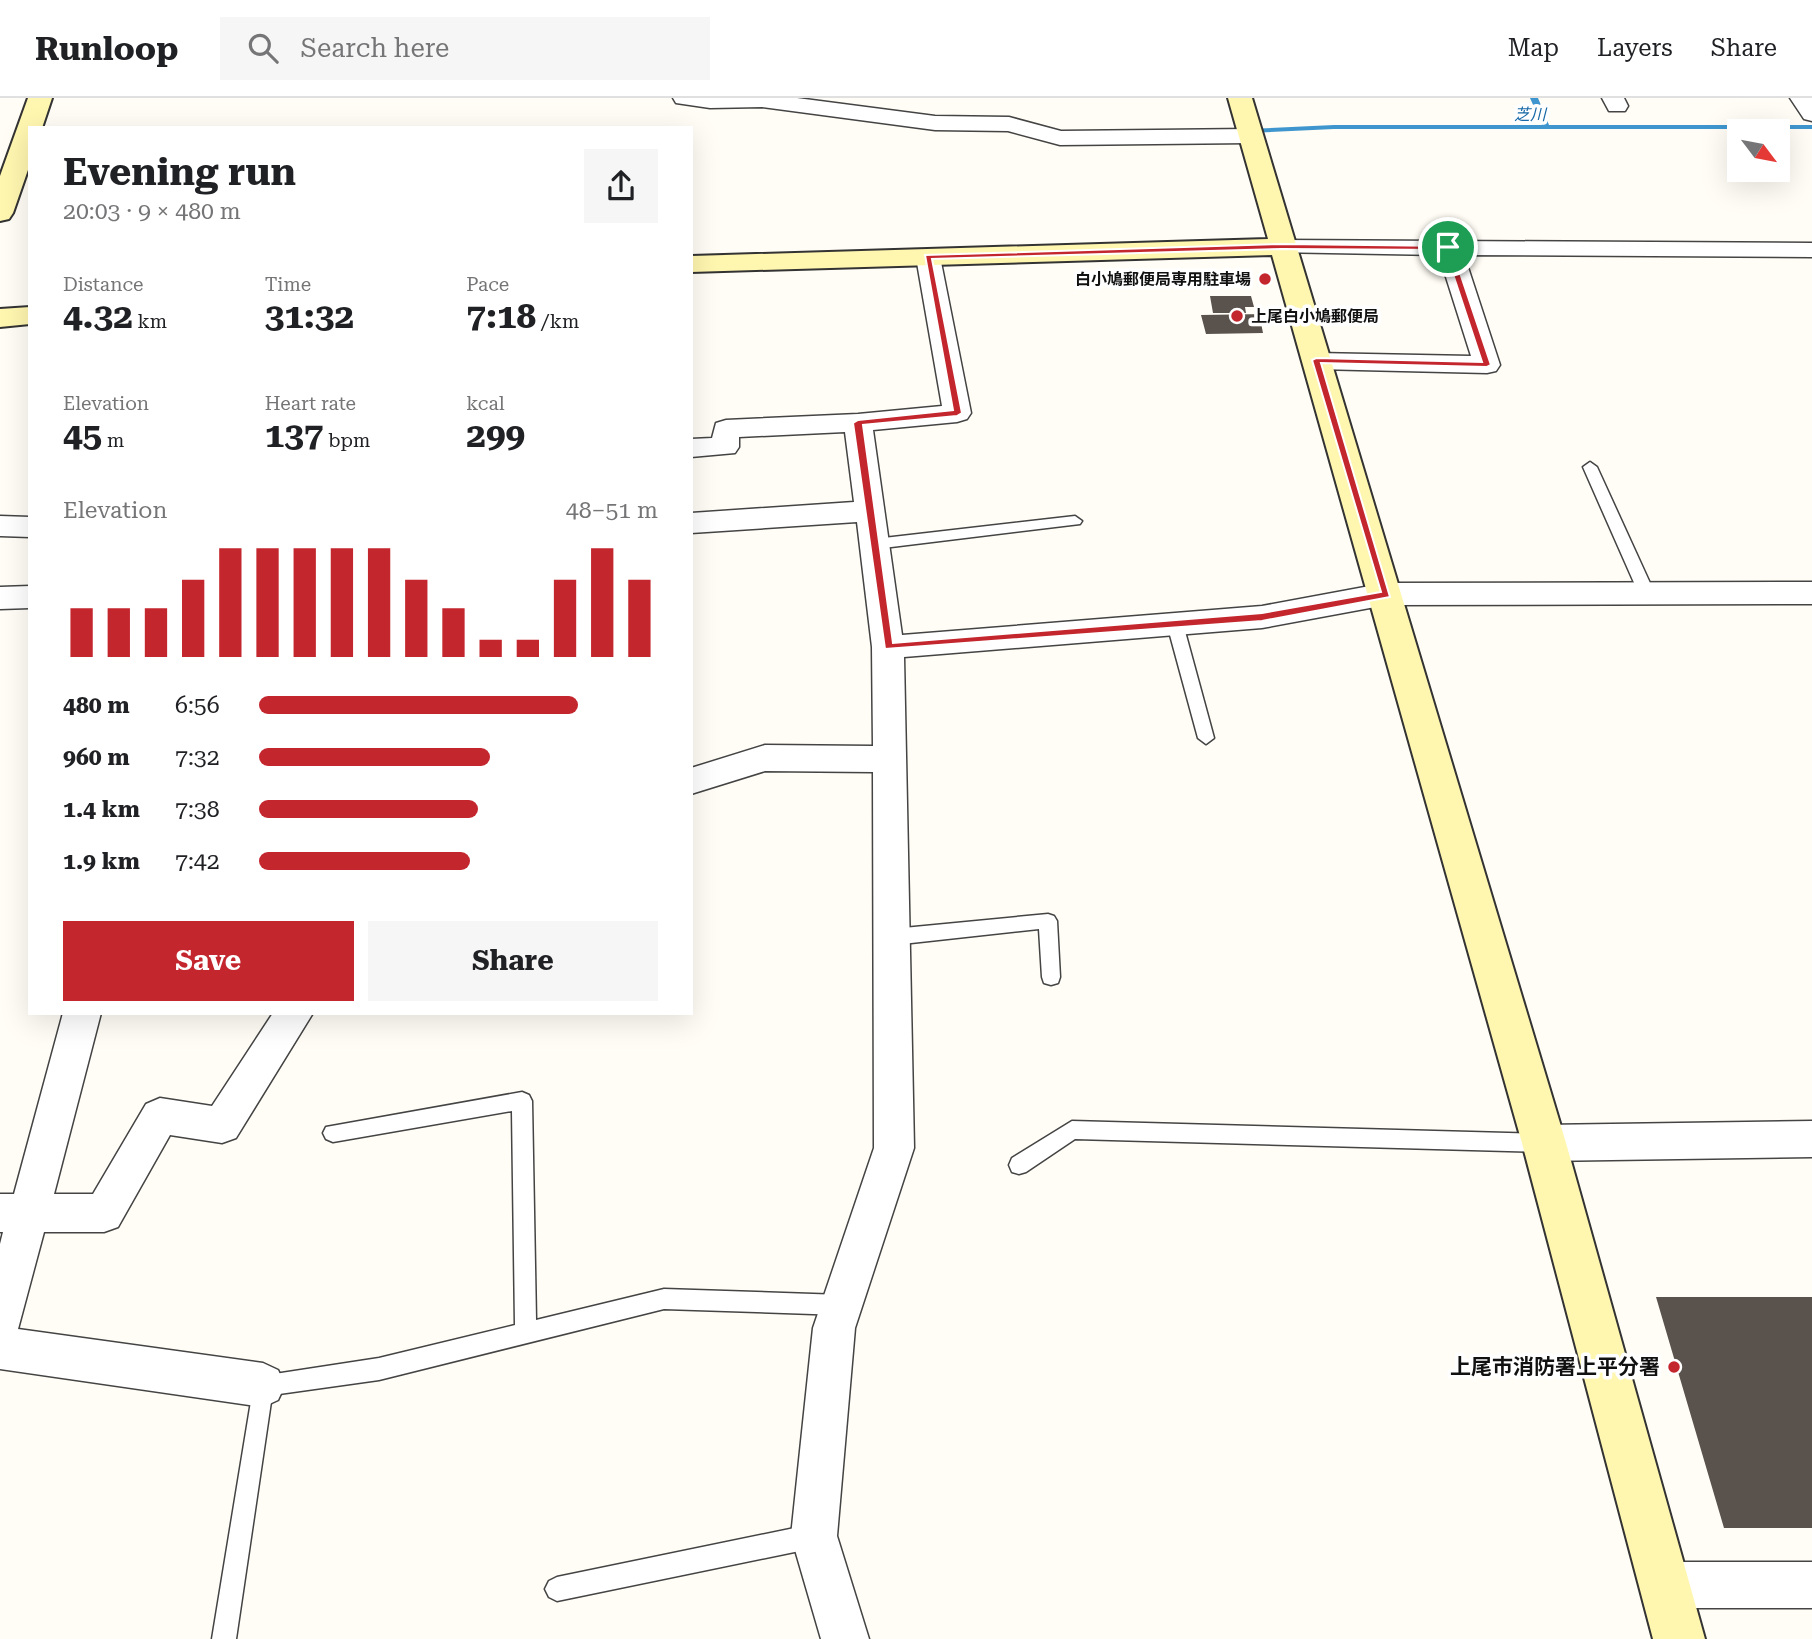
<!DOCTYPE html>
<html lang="en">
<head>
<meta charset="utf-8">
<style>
  :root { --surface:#fff; --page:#f6f6f6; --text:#202124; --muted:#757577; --line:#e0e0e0; --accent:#c4262e }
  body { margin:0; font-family:"Roboto Serif","Noto Sans JP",serif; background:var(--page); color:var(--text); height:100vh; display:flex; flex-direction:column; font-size:26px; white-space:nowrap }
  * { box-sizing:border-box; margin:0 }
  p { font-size:23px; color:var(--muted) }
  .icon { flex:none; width:38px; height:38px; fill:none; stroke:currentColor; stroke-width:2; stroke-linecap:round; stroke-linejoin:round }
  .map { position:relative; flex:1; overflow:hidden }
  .panel { position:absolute; left:28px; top:28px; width:665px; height:889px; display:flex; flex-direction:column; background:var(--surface); border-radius:0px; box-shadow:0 7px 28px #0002 }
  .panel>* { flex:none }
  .needle { width:46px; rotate:122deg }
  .buttons { position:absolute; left:1727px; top:21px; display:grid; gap:14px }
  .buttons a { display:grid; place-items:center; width:63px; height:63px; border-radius:0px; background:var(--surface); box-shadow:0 7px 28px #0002; font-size:35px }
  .pin { position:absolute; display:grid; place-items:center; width:60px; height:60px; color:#fff; margin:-30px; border:4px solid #fff; border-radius:50%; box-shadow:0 2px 7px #0007 }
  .round { display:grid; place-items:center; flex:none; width:74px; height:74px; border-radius:0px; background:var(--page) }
  .headline { display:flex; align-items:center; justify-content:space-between; height:119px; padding:0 35px }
  h1 { font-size:38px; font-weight:700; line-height:52px }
  .metrics { display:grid; grid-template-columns:repeat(3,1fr); gap:10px; height:119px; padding:7px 35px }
  .metrics div { display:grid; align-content:center }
  .metrics b { font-size:35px; font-weight:700 }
  .metrics small { font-size:19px; font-weight:400 }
  .metrics p { font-size:19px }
  .chart { height:196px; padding:14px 35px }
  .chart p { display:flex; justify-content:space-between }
  .chart svg { width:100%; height:126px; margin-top:7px; stroke:var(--accent); stroke-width:6 }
  .button { display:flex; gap:14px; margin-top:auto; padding:14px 35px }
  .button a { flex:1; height:80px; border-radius:0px; background:var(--accent); color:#fff; font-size:28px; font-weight:700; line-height:80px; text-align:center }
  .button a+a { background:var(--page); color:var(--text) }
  ul { padding:0 35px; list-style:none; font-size:23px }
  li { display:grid; grid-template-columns:112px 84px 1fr; align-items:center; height:52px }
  li i { height:18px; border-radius:9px; background:var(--accent) }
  header { display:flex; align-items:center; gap:42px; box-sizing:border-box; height:98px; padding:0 35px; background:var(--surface); border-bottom:2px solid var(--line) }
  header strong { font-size:33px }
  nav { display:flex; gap:38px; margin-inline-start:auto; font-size:24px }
  .search { width:490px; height:63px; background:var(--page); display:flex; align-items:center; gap:18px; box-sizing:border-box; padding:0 24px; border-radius:0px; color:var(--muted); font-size:26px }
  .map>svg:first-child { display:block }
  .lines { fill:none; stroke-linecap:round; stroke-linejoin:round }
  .stream { fill:#3f96cf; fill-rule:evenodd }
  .building { fill:#5a524d }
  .lane-casing { stroke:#444; stroke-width:3 }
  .street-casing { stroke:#444; stroke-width:3 }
  .secondary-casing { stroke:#333; stroke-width:4 }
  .lane { fill:#fff; fill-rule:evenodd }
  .street { fill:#fff; fill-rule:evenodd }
  .secondary { fill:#fff6b0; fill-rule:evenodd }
  .route { fill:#c4262e; stroke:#fff; stroke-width:2; fill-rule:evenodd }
  .poi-dot { fill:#c4262e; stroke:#fff; stroke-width:2.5 }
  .labels { text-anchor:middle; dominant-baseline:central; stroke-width:7; stroke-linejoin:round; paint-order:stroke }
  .far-water-label { font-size:16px; font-style:italic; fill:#1768a6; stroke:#fff }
  .far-poi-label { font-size:16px; font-weight:bold; fill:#111; stroke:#fff; text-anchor:end }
  .near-poi-label { font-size:21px; font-weight:bold; fill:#111; stroke:#fff; text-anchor:end }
</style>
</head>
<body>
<header>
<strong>Runloop</strong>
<div class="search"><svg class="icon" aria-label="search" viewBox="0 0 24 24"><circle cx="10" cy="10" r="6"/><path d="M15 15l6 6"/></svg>Search here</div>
<nav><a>Map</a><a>Layers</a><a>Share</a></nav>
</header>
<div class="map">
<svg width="1812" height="1541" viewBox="0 0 1812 1541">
  <rect width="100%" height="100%" fill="#fffdf5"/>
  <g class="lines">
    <!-- stream -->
    <path class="stream" d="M1530 0H1538L1549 27H1812V31H1334L1248 35 1244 33 1248 31 1334 27H1542Z"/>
  </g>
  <!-- building -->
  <path class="building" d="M1210 198H1251L1254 209H1245L1246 215H1213Z
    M1267 216 1269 225H1261L1263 235 1206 236 1201 217Z
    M1656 1199H1812V1430H1724Z"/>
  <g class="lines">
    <!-- lane casing -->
    <g class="lane-casing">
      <path id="lane" d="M1590 364 1597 369 1655 496 1652 500 1647 501 1639 496 1583 369Z
        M1075 418 1082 423 1080 426 875 451 868 446 875 441Z
        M1175 520 1183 526 1214 640 1206 646 1198 640 1167 526Z
        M1048 816 1054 818 1057 823 1060 879 1058 885 1051 887 1044 885 1042 879 1039 831 893 847 887 844 884 839 887 834 893 831Z
        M522 994 529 997 532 1003 536 1222 664 1191 842 1197 849 1200 853 1207 849 1214 842 1217 664 1211 379 1282 272 1297 236 1541H212L255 1279 379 1260 515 1227 512 1013 333 1044 326 1041 323 1035 326 1029Z
        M1072 1023 1544 1036 1551 1039 1554 1045 1551 1051 1544 1054 1075 1041 1026 1074 1019 1076 1012 1074 1009 1067 1012 1060Z
        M814 1426 822 1430 826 1438 822 1446 814 1450 557 1503 549 1499 545 1491 549 1483 557 1479Z"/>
    </g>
    <!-- street casing -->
    <g class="street-casing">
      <path id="street" d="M673 0H797L935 18 1009 19 1061 33 1250 31 1258 33 1261 38 1258 43 1250 45 1060 47 1008 33 935 32 762 9 710 10 676 5Z
        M1602 0H1624L1628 8 1625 13H1609Z
        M1790 0H1812V23L1804 21Z
        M1282 142 1812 145V159L1464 157 1500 267 1496 273 1487 275 1316 271 1307 269 1303 263 1307 257 1316 255 1471 258 1439 157 1273 154 1270 149 1273 144Z
        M928 152 937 154 940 159 971 315 967 321 957 324 873 332 902 537 1262 508 1386 485 1812 484V506L1386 507 1262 530 904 559 914 1050 855 1230 837 1438 869 1541H821L791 1438 813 1230 874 1050 873 674 765 673 691 696V670L765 647 873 648 872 549 857 424 691 435V415L854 404 845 334 739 339V349L735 355 691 359V341L712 340 716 325 726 322 858 316 942 308 916 159 919 154Z
        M0 418 30 419V439L0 438Z
        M30 488V510L0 511V489Z
        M63 915H101L54 1096H93L146 1006 160 1000 212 1008 273 915H313L236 1040 222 1045 170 1037 118 1129 104 1134H44L18 1231 263 1265 278 1272 285 1287 278 1302 263 1309 0 1271V1146L3 1134H0V1096H14Z
        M1812 1023V1059L1544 1063 1530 1058 1524 1045 1530 1032 1544 1027Z
        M1665 1464H1812V1510H1665L1648 1504 1642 1487 1648 1470Z"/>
    </g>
    <!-- secondary casing -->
    <g class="secondary-casing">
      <path id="secondary" d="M28 0H52L42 30H30V66L13 115 9 121 0 123V78Z
        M1228 0H1252L1566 1045 1705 1541H1653L1522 1045 1272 157 691 174V158L1268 141Z
        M30 209V226L0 229V211Z"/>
    </g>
    <!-- lane -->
    <use href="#lane" class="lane"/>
    <!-- street -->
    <use href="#street" class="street"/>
    <!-- secondary -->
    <use href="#secondary" class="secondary"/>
  </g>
  <!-- route -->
  <path class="route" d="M1282 146 1451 148 1491 267 1487 269 1321 265 1390 499 1262 523 885 551 853 325 858 322 953 312 925 157ZM1282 151 1445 152 1482 264 1316 260 1312 262 1381 494 1262 515 893 545 863 327 957 318 962 315 932 161Z"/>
  <!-- markers -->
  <g class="poi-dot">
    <circle cx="1265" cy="181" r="7"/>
    <circle cx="1237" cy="218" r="7"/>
    <circle cx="1674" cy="1269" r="7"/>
  </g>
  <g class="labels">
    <!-- far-water labels -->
    <g class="far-water-label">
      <text x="1530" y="16">芝川</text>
    </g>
    <!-- far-poi labels -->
    <g class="far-poi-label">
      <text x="1251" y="181">白小鳩郵便局専用駐車場</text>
      <text x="1251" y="218" text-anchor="start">上尾白小鳩郵便局</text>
    </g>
    <!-- near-poi labels -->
    <g class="near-poi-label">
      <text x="1660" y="1269">上尾市消防署上平分署</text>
    </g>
  </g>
</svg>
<div class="buttons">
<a><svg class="needle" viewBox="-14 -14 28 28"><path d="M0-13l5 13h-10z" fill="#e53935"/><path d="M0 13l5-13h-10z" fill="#757577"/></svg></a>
</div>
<div class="pin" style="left:1448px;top:149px;background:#1e9e55"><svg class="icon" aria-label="arrive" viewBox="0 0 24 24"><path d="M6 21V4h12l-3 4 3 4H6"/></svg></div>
<section class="panel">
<div class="headline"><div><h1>Evening run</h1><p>20:03 · 9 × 480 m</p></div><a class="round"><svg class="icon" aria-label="share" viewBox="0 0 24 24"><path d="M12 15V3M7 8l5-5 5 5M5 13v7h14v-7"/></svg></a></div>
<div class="metrics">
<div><p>Distance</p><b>4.32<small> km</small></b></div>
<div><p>Time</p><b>31:32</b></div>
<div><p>Pace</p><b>7:18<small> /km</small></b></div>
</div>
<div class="metrics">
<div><p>Elevation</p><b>45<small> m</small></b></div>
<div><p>Heart rate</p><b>137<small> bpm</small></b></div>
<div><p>kcal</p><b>299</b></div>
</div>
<div class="chart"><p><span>Elevation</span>48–51 m</p>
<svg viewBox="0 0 160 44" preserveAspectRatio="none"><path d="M5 44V27M15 44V27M25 44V27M35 44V17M45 44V6M55 44V6M65 44V6M75 44V6M85 44V6M95 44V17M105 44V27M115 44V38M125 44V38M135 44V17M145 44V6M155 44V17"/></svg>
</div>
<ul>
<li><b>480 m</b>6:56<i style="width:80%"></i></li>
<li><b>960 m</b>7:32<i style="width:58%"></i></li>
<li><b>1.4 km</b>7:38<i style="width:55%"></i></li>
<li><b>1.9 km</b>7:42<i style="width:53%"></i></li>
</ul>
<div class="button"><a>Save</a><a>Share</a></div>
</section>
</div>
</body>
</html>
